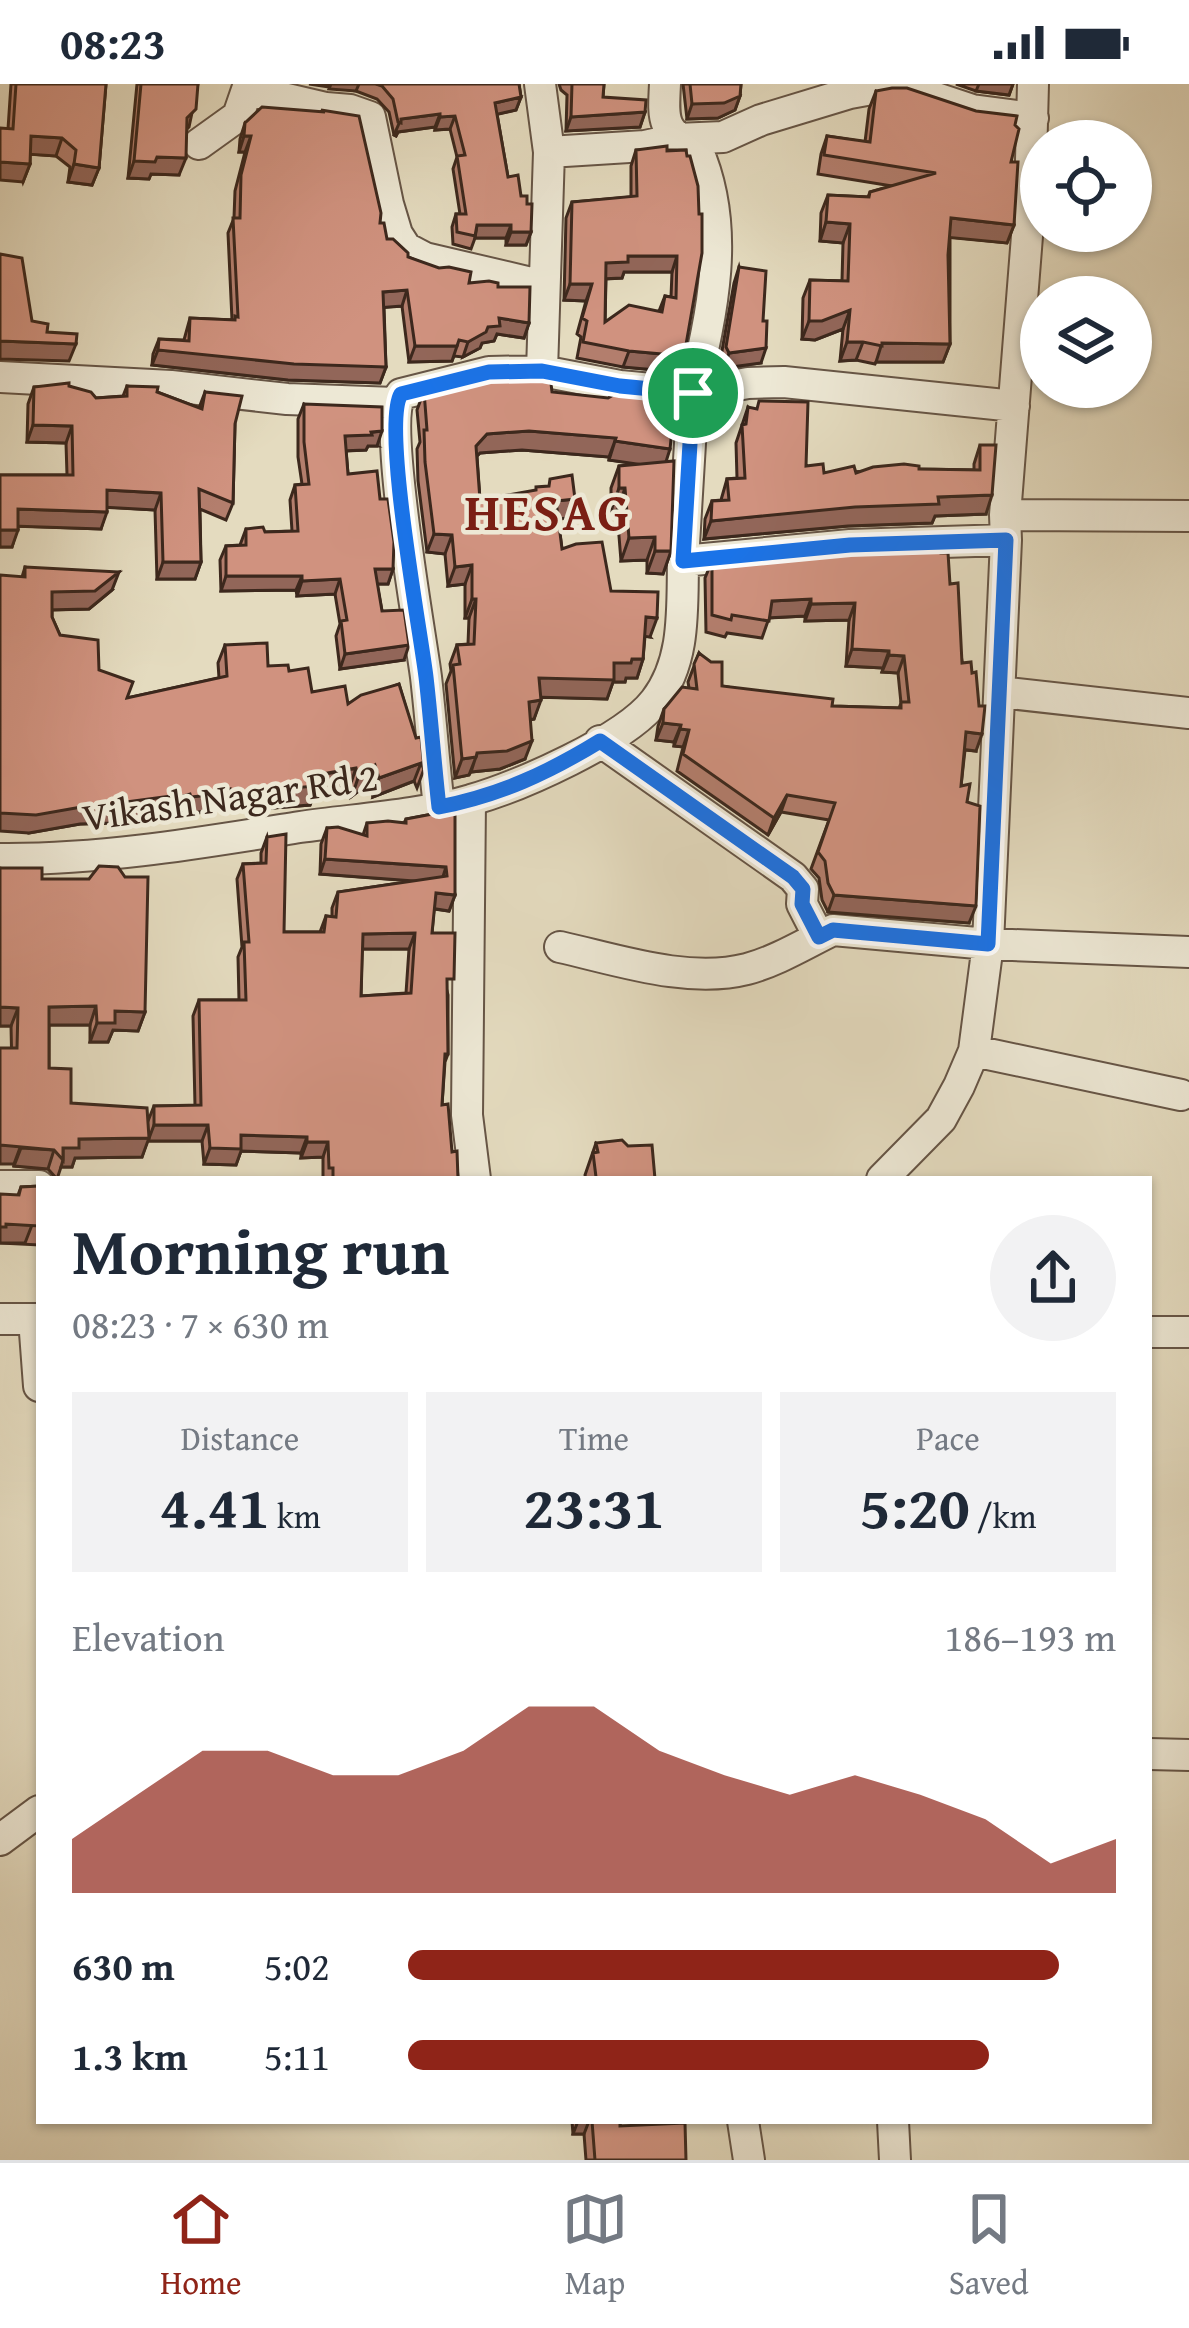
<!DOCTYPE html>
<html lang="en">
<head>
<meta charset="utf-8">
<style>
  :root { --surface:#fff; --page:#f2f2f3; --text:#1f2937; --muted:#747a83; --line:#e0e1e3; --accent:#8f2418 }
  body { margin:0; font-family:"Gentium Book Plus",serif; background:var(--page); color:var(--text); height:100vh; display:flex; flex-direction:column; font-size:45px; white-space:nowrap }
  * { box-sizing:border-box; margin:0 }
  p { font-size:39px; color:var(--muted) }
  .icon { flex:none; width:66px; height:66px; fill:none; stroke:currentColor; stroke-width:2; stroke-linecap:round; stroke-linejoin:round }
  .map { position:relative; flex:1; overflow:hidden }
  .drawer { position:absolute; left:36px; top:1092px; width:1116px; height:948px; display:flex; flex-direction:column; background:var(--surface); border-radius:0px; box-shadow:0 3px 9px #0004 }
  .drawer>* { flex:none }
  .buttons { position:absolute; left:1020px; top:36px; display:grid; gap:24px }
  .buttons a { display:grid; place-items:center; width:132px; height:132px; border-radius:50%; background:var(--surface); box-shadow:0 3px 9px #0004; font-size:60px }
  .pin { position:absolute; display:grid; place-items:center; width:102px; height:102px; color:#fff; margin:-51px; border:6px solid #fff; border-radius:50%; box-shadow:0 3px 12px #0007 }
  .round { display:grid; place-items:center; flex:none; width:126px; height:126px; border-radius:63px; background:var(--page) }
  .headline { display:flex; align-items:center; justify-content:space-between; height:204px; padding:0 36px }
  h1 { font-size:66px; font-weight:700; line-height:90px }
  .stats { display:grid; grid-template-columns:repeat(3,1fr); gap:18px; height:204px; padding:12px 36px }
  .stats div { display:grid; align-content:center; border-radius:0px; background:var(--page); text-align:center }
  .stats b { font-size:60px; font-weight:700 }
  .stats small { font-size:33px; font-weight:400 }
  .stats p { font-size:33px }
  .chart { height:336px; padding:24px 36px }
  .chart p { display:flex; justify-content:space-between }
  .chart svg { width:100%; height:216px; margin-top:12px; fill:var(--accent); opacity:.7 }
  ul { padding:0 36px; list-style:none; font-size:39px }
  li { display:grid; grid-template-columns:192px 144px 1fr; align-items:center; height:90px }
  li i { height:30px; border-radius:15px; background:var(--accent) }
  .status { display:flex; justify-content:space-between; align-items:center; height:84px; padding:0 60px; background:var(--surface); direction:ltr }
  .status svg { height:33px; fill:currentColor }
  .tab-bar { display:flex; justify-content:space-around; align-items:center; height:168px; border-top:3px solid var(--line); background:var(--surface); font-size:33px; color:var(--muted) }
  .tab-bar a { display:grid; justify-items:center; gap:6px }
  .tab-bar .selected { color:var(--accent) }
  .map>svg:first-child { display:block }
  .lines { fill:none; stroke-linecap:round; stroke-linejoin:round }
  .minor-casing { stroke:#665546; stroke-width:34 }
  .minor { stroke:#ede8d5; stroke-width:30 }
  .wall { fill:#b37e6d; stroke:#3c281d; stroke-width:3; fill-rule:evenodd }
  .shaded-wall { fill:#926659; stroke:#3c281d; stroke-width:3 }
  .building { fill:#d0927f; stroke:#3c281d; stroke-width:3; fill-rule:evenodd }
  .route-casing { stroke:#fff; stroke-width:24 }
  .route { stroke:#1a73e8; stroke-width:15 }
  .labels { text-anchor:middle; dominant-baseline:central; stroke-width:9; stroke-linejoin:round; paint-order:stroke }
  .street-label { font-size:39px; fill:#3c281d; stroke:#ede8d5 }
  .district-label { font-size:51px; font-weight:bold; letter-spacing:3px; fill:#7a1f14; stroke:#ede8d5 }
</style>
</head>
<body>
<div class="status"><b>08:23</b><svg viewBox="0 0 49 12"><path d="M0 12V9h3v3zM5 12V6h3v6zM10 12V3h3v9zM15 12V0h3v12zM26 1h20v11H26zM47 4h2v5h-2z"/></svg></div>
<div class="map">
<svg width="1189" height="2076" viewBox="0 0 1189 2076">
  <rect width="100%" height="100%" fill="#e4dbbf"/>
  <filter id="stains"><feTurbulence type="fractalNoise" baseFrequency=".00167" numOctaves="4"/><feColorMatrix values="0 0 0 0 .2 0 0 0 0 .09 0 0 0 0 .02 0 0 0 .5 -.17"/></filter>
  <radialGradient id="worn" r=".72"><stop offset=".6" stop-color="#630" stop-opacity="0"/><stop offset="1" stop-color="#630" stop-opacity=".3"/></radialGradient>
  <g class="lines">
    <!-- minor casing -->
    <g class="minor-casing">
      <path id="minor" d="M665 0C663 37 662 48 697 65 732 144 712 229 693 309L748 299 784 298 1014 322
        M248 6 326 24 350 26 370 33 388 120 397 150 406 164 425 174 544 202
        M199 60 238 32 249 0
        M549 68 645 62 677 55 723 53 761 36 850 9 883 3H903L972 26 1033 34
        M542 287 620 302 693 309 683 477
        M0 293 171 302 287 315 395 319
        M1005 431 1189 432
        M1000 608 1189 629
        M600 657 793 793 803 805 802 820 819 853
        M470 717 467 1031 475 1095
        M439 723C434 680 431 636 426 593 420 546 382 339 401 310L489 288 542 287 549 68 540 0
        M0 775C101 776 200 759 300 743 355 735 418 732 471 716 518 703 625 656 655 617 686 577 682 525 683 477L850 461 1006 456
        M560 863C618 876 688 900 747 885 777 877 806 859 833 846L988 860 1189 868
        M974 967 1181 1011
        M882 1095 941 1035 959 1002 974 967 988 860 1006 456 1005 431 1030 114 1033 0
        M0 1102H39
        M0 1235H39
        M34 1235 39 1302
        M1149 1248H1189
        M1149 1670 1189 1671
        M0 1756 39 1727
        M743 2037 749 2076
        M893 2037 895 2076"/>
    </g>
    <!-- minor -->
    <use href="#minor" class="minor"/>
  </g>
  <!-- wall -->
  <path class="wall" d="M11 0H106L99 84 92 101 68 98 70 83 56 72 30 70V80L23 98 8 45Z
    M137 0H198L189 43 187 45 179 91 151 90 149 95 128 94Z
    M309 0H519L521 13 516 26 497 30 508 93 527 120 531 148 526 161H506V154H475L471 165 453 160 452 143 456 130H460L453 85 457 73 450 45 435 46V43L398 48 396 52 394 51 389 28 377 15 356 7Z
    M559 0H604L603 13 645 28 640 43 566 47 567 11 561 6Z
    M683 0H741L740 12 735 26 718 34 687 35Z
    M956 0H1013L1009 11 976 7Z
    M876 7 1011 78 1014 141 1007 159 950 153V260L943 278H876L875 280 856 276 840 277 843 245 815 256 802 255 803 214 810 196 842 197 843 159 820 157 821 129 828 111 868 113 870 108 892 102 818 90 821 70 827 52 865 58 869 25Z
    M245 39 380 139 387 155 408 173 469 199 498 203 529 239 524 254 497 250 494 257 482 259 480 264 463 273 454 272 452 277 409 278 402 222 384 223 386 283 380 299 288 296 152 281 153 270 159 255 184 256 190 234 232 236 228 149 234 134 235 107 245 68H239L240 55Z
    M636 66H686L678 288 623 283 577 274 581 253 577 250 586 217 564 216 566 134 572 118 631 113V82ZM624 188H672L671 213 665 212 659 227 605 238 606 195 622 194Z
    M739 183 761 279 724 284 720 278 734 199Z
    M69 302 96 314 123 312 127 302 157 308 199 324 205 308 235 340 233 419 226 436 200 425 201 478 195 495H157L155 426 107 423 101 445 18 442 12 463H0V391H67L66 359 27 358 28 320 34 303Z
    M424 307 552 308 666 378 671 467 663 490 647 489V476L621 477 617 427H611V404L619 382 640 380 609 376V373L522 366 480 369 477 372 480 416 575 415 568 434 558 435 562 465 611 507 650 553 645 552 643 575 637 594H626L625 598H613L607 615 541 613 534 635 530 636 525 675 500 685 471 688 469 691 455 694 446 600 451 587 450 580 457 561 468 560 469 534H465V500L448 502 445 470 427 468 418 397 417 365 420 358 417 326Z
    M304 320 377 362H368L366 366 346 367 348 390 380 415 393 485 388 500H377L382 527 404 576 340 585 336 552 340 540 335 510 297 512 296 506 221 507 220 476 226 462 240 461 246 445 265 448 292 447 290 416 295 401 302 400 298 373V335Z
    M748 323 806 382 824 389 919 385 974 386V380L980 361 986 430 935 432 932 439 848 442 704 455 705 435 712 417 721 416 727 395 737 394 736 359Z
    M941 469 950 500 976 667 965 666 961 702 967 718 969 839 828 828 822 816 819 794 811 785 829 736 781 728 768 751 677 687 683 663 674 662V658L656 656 658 642 664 625 689 604 688 598 699 569 722 602 832 622 899 624 901 619 898 589 882 588 883 584 846 582 849 536 805 537V532L769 534 762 554 727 549 725 553 706 548 705 494 712 477Z
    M25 483 112 506 89 525 52 526V533L60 551 99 586 127 614 219 594 218 579 225 561 268 582 289 587 312 608 348 620 399 600 424 685 417 704 414 697 373 713 369 699 352 712 350 702 315 708 310 721 224 728 223 723 195 730 185 731 184 728 166 733 165 730 113 737 112 739 80 740 29 749 22 493Z
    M443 728 455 811 449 827 434 825 432 849 448 911V970L445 978 442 1021 458 1095H323V1073L301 1074V1069L241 1067 236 1081 204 1080 202 1057H148V1055L142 1073 75 1074 72 1083H61L57 1095 48 1085 14 1082 11 942H0V784L42 795 145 928 138 947 113 946 108 958H90V941H49V984L71 1019 148 1037 154 1022H195L193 932 199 916H239L238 873 242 863 237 795 243 780 261 779V769L267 753 284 848H320L326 832 332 833V824L338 808 413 797 320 790 321 760 327 744 363 751 367 739H404L406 735ZM362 865H409L406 909 361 912Z
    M596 1059 655 1095H586L585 1091Z
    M39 1102V1161L0 1159 21 1103Z
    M572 2037H620V2042L686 2076H586L584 2050H573Z"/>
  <!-- shaded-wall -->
  <path class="shaded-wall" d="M331 0H359L356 7 329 5Z
    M979 0H1013L1009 11 976 7Z
    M740 12 735 26 718 34 687 35 692 20Z
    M521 13 516 26 490 32 495 19Z
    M645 28 640 43 566 47 571 33Z
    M440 30 435 43 398 48 396 52 394 51 401 35Z
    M455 32 450 45 435 46 440 33Z
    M31 52 62 54 56 72 25 70Z
    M244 52H251L245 68H239Z
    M157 73 186 74 179 91 151 90 149 95 128 94 134 77Z
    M0 78 30 80 23 98 0 96Z
    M74 80 99 84 92 101 68 98Z
    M951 134 1014 141 1007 159 944 153Z
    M826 138 850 140 843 159 820 157Z
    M477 141H511L506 154H475Z
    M511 148H531L526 161H506Z
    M628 172H677L672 188H624L622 194 600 195 606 179Z
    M570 200H592L586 217 564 216Z
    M407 206 402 222 377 224 383 208Z
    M850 226 843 245 815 256 802 255 809 237Z
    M499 234 529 239 524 254 497 250 494 257 482 259 480 264 463 273 468 258Z
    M0 257 76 260 69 277 0 275Z
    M847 258H863L856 276 840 277Z
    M882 259 950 260 943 278H876Z
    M415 262H457L452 277 409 278Z
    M766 264 761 279 724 284 729 269Z
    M158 266 386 283 380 299 288 296 152 281Z
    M629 267 684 272 678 288 623 283Z
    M33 341 72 342 66 359 27 358Z
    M382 347 377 362H368L366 366 340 367 345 352Z
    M529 347 616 354 609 373 522 366 480 369 469 380 476 362 487 350Z
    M615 357 670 365 664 384 609 376Z
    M619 404H625L617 427H611Z
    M107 406 161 409 155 426 101 423Z
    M992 411 986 430 935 432 932 439 848 442 704 455 711 437 938 413Z
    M575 415 568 434 549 436 556 417Z
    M18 425 107 428 101 445 12 442Z
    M0 446H18L12 463H0Z
    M434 450 452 451 445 470 427 468Z
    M655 453 647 476 621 477 629 454Z
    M655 467H671L663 490 647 489Z
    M163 478H201L195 495H157Z
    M472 481 465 500 448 502 455 483Z
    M375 485H393L388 500H370Z
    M119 488 112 506 89 525 45 526 52 508Z
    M226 492H302L296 506 221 507Z
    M340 495 335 510 297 512 302 497Z
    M472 515H476L469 534H465Z
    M811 515 805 532 766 534 772 517Z
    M855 519 849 536 805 537 811 520Z
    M646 533 657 534 650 553 640 552Z
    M409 561 404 576 340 585 345 570Z
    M852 565 889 567 883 584 846 582Z
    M889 571 904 572 898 589 882 588Z
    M632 575H643L637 594H626L625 598H613L607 615 532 613 539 594Z
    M541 616 534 635 522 636 529 618Z
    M663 639 681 641 674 658 656 656Z
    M680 645 689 646 683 663 674 662Z
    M966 648 982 650 976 667 960 665Z
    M532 657 525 675 500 685 471 688 477 669Z
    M476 673 469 691 455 694 462 675Z
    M421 679 414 697 373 713 379 694Z
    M375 681 369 699 352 712 358 694Z
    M356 684 350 702 315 708 310 721 224 728 230 709Z
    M230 705 223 723 185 731 191 713Z
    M190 710 184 728 166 733 173 715Z
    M787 711 781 728 768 751 774 734Z
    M172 712 165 730 113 737 112 739 80 740 29 749 0 747V729Z
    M325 775 446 783 441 799 320 790Z
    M436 809 455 811 449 827 430 824Z
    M834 811 976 822 969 839 828 828Z
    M415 849 409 865H357L363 850Z
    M96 922 90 941H42L49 923Z
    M0 923 18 924 11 942H0Z
    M115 927 145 928 138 947 113 946 108 958H90L97 939Z
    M154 1041H208L202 1057H148Z
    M241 1051 307 1053 301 1069 241 1067 236 1081 204 1080 210 1064Z
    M149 1054 142 1073 75 1074 72 1083H61L63 1076V1064L79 1055Z
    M307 1058H328L323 1073 301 1074Z
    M0 1061H21L14 1080H0Z
    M21 1064 54 1066 48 1085 14 1082Z
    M6 1140 32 1141 25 1159H0V1143Z
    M578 2037H589L584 2050H573Z"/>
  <!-- building -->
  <path class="building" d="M16 0H106L99 84 74 80 76 66 62 54 31 52 30 80 0 78V44L13 45Z
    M141 0H198L196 25 187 34 186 74 157 73 155 78 134 77Z
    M376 0H519L521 13 495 19 508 93 518 91 521 112H527V120H532L531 148H511V141H477L475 152 457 148 456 130H466L457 72 465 71 455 32 440 33V30L401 35V39L398 38 393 15 382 2Z
    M572 0H604L603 13 646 16 645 28 571 33Z
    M690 0H741L740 12 724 19 692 20Z
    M892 4H907L976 27 1017 32 1015 41 1019 45 1011 78H1018L1014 141 951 134 948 171 950 260 882 259V262L863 258H847L850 226 822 237H809L810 196 848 197 850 140 826 138 828 111 869 113 870 108 936 89 824 71 827 52 870 58 876 7Z
    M262 23 325 28 321 26 359 32 381 129 380 139H384L387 155H393L408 169V173L439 184 449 183 471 188 469 199 489 197 498 199V203H530L529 239 499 234 500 242 488 243 486 248 468 258 459 256 457 262H415L407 206 383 208 386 283 294 280 158 266 159 255 189 257 190 234 235 236V232L238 233 233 134H240L241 91 251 52H244L245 39Z
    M667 62V67L686 66 687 72H690L698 102 699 130H702V169L684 272 629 267 583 258 587 237 582 234 592 200H570L572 118 637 112 636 66ZM628 172H677L676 214 665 212 662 228 629 221 605 238 606 179 628 178Z
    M0 170 22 174 32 237 48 240 47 248 77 250 76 260 0 257Z
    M739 183 766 187 763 237H767L766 264 729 269 726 263Z
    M550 291 552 308 608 314 628 303 676 308 670 365 615 357 616 354 529 347 487 350 476 362 480 416 536 406V403L549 402 550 395 572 391 575 415 556 417 562 465 576 460 602 458 611 507 658 508 657 534 646 533 643 575H632L631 579H614V596L539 594 541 616 529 618 532 657 507 667 477 669 476 673 462 675 453 581 460 580 457 561 474 560 476 515H472V481L455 483 452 451 434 450 425 378 424 346H427L424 307 474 295Z
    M69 299V302L91 308 96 314 127 312V302L158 303 157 308 202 325 205 308 242 312 235 340 233 419 199 405 201 478H163L161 409 107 406V428L18 425V446H0V391H73L72 342 33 341 34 303Z
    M759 317 808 318 806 382 823 380 824 389 854 382 856 389 873 383 904 380 919 382V385L980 386V361H996L992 411 938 413 939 420 855 423 711 437 712 417 729 416 727 395 745 394 742 341 746 340 748 323 757 325Z
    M304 320 382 323V347L371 348 372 351 345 352 348 390 377 387 380 415H388L394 458 393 485H375L382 527 404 526 409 561 345 570 341 537 347 536 340 495 302 497V492H226V462L246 461V445L263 443 265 448 298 447 295 401 309 400 304 358Z
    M674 377 671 467H655V453L629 454 625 404H619V382Z
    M941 461V469H948L950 500 958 499 962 579 971 578 972 589 976 588 979 622H985L982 650 966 648 961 702 970 700 967 718 980 722 976 822 834 811 828 799 825 777 818 768 835 719 787 711 774 734 683 670 689 646 680 645 681 641 663 639 664 625 682 603 697 605 694 580 699 569 711 578H722V602L833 615 832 622 901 624V618H909L904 572 889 571V567L852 565 855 519 811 520V515L772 517 769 537 732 531 731 536 712 531V477L857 463Z
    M25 483 119 488 95 507 52 508V533L60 551 98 556 99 586 133 598 127 614 227 592 225 561 267 559 268 582 288 581 289 587 308 584 312 608 345 602 348 620 361 611 399 600 416 654 421 653 424 685 421 679 379 694 375 681 358 694 356 684 316 691 317 702 230 709V705L201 712 191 713 190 710 173 715 172 712 118 719V721L87 722 36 731 0 729V491L25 493Z
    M443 728 455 730V811L436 809 432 849H455L454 895H447L448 970H445L442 1021 448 1020 452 1068 457 1067 458 1095H333V1084H329L328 1058H307V1053L241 1051V1065L210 1064 208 1041H154V1022L201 1021 199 916H246L244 858H249L243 780 266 779 267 753 286 750 284 848H324L326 832 336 833 338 808 447 792 446 783 325 775 327 744 338 743 367 752V739L388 737 406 739V735ZM415 849 411 909 361 912 363 850Z
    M99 782 118 783 125 793H148L145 928 115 927V939H97L96 922 49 923V984L71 985V1019L147 1024 149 1054 79 1055V1064H63V1076L54 1066 0 1061V964H17L18 924 0 923V784H42V795H89Z
    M622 1056 628 1062 652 1061 655 1095H595L596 1093 593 1069 598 1068 596 1059Z
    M39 1102V1142L6 1140V1143H0V1110L19 1111 21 1103Z
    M592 2037H620V2042L685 2039 686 2076H595Z"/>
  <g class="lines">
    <!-- route casing -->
    <g class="route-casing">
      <path id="route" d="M542 287 620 302 693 309 683 477 850 461 1006 456 988 860 833 846 819 853 802 820 803 805 793 793 600 657C548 689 500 711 439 723 434 680 431 636 426 593 420 544 382 341 401 310L489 288Z"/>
    </g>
    <!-- route -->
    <use href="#route" class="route"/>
  </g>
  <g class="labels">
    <!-- street labels -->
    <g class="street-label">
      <text transform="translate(230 712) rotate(-8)">Vikash Nagar Rd 2</text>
    </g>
    <!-- district labels -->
    <g class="district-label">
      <text x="548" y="427">HESAG</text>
    </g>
  </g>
  <rect width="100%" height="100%" filter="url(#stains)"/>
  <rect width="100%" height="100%" fill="url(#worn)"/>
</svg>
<div class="buttons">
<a><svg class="icon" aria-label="locate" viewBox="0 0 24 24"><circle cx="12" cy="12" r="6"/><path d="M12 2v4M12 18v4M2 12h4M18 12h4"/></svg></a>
<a><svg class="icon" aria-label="layers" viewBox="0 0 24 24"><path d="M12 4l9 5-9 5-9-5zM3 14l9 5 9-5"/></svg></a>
</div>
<div class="pin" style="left:693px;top:309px;background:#1e9e55"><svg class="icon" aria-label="arrive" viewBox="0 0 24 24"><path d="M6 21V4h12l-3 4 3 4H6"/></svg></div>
<section class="drawer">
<div class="headline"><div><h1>Morning run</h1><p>08:23 · 7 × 630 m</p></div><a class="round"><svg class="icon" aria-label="share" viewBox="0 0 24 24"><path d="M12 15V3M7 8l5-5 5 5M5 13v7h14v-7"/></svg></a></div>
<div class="stats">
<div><p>Distance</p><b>4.41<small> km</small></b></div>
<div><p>Time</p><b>23:31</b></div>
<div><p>Pace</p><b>5:20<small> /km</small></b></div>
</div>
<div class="chart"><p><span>Elevation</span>186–193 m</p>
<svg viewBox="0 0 160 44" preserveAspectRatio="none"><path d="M0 44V33L10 24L20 15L30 15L40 20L50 20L60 15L70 6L80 6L90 15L100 20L110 24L120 20L130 24L140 29L150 38L160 33V44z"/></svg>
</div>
<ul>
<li><b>630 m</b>5:02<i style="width:92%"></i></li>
<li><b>1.3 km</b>5:11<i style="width:82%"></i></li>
</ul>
</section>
</div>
<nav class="tab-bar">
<a class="selected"><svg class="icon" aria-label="home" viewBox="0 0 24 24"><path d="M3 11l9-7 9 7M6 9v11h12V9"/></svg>Home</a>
<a><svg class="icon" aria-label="map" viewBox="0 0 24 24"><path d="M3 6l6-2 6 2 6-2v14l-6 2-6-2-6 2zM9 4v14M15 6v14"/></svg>Map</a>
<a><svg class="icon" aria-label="saved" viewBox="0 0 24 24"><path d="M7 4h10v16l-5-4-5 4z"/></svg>Saved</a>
</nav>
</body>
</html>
